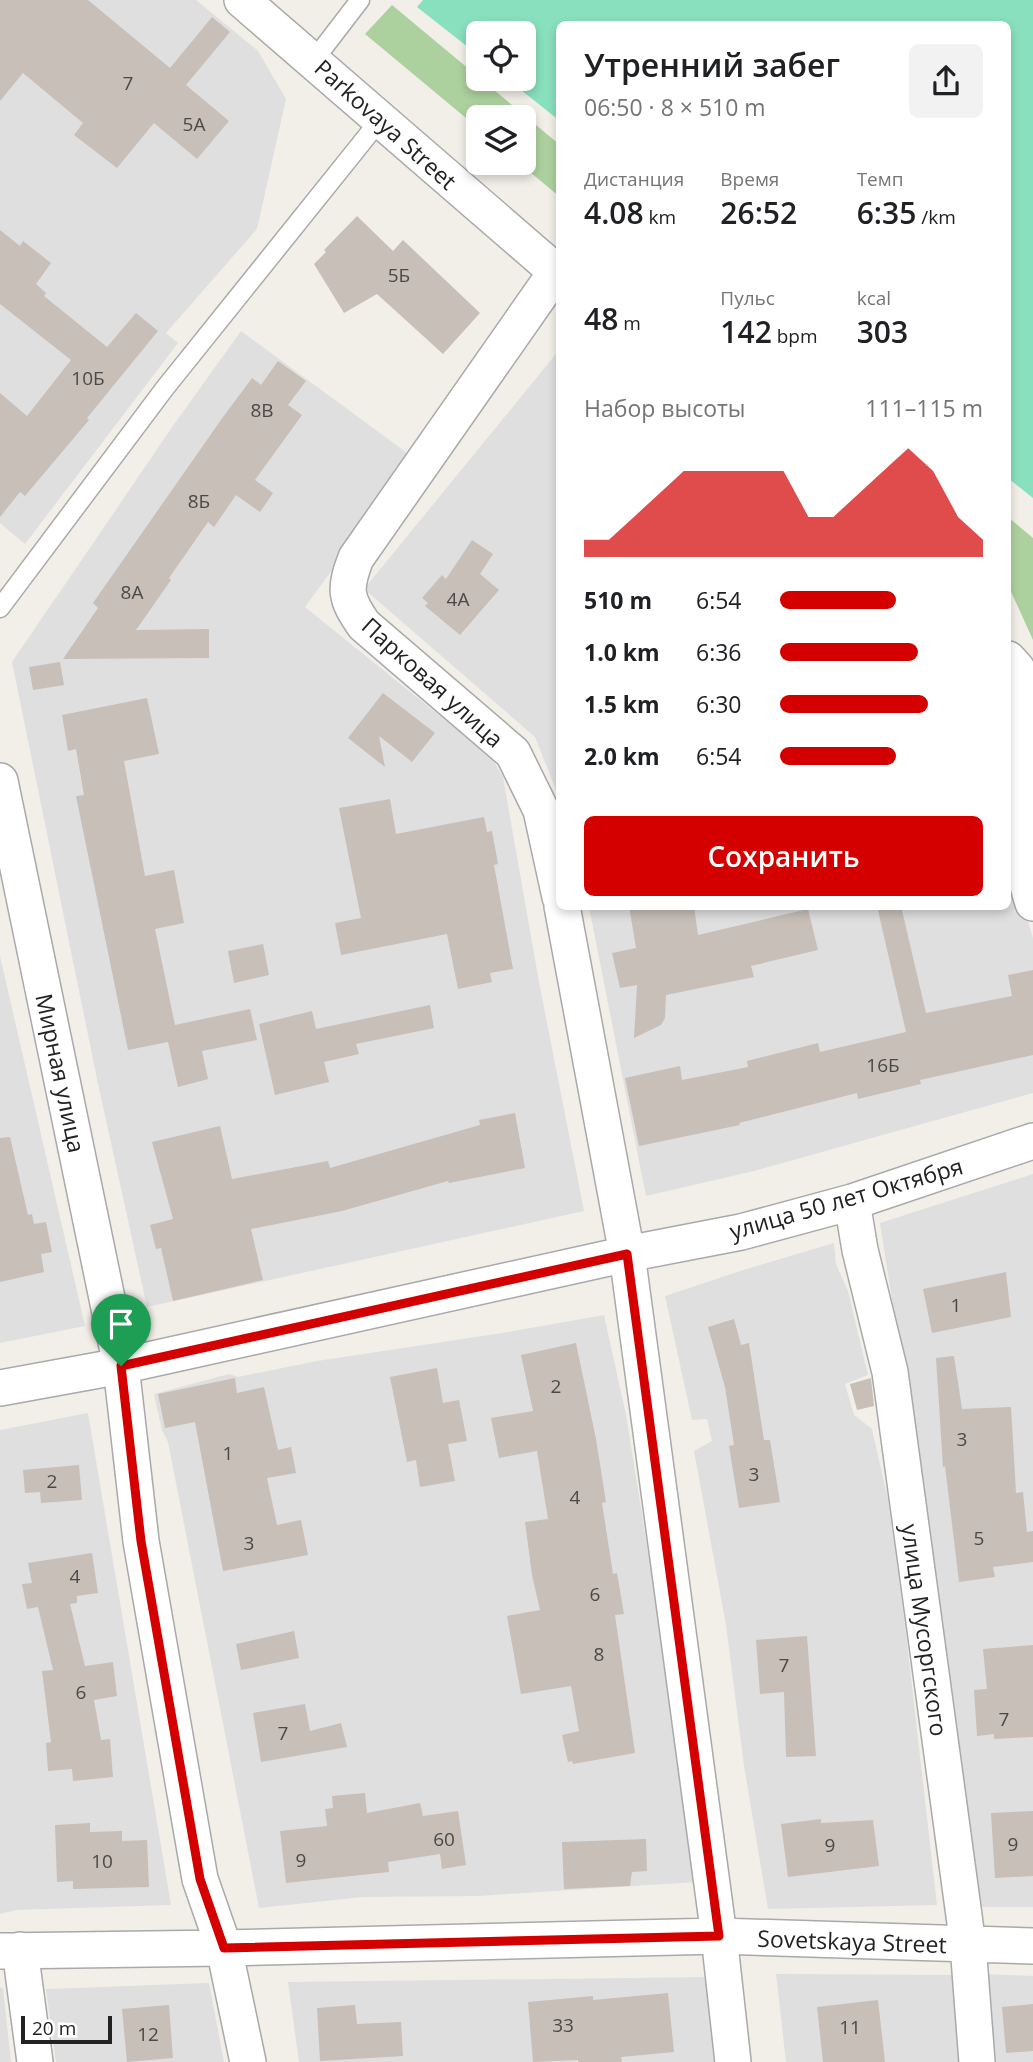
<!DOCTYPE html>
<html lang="ru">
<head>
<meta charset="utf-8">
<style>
  :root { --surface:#fff; --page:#f2f2f2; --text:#202124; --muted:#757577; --accent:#d40000 }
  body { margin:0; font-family:"Open Sans",sans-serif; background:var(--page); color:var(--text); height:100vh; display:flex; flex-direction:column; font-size:26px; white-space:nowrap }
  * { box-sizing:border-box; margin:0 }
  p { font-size:23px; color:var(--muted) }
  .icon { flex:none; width:38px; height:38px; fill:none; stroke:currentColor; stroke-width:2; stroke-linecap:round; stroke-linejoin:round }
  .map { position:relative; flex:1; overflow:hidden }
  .sheet { position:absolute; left:556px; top:21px; width:455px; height:889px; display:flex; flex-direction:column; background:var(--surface); border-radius:10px; box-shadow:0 4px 10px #0003 }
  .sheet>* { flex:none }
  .controls { position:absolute; left:466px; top:21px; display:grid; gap:14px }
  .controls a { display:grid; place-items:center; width:70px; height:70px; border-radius:10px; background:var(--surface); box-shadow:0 4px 10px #0003; font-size:35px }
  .scale { position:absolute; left:21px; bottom:18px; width:91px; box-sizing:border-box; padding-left:7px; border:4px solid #222; border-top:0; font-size:19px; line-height:24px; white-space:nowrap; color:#222; -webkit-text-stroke:5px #fff; paint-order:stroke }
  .pin { position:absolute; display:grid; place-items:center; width:60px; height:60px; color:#fff; margin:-72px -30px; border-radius:50% 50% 50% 0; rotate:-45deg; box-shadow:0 0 7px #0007 }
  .pin .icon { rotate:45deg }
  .round { display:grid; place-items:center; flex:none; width:74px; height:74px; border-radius:10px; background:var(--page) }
  .overview { display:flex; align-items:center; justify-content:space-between; height:119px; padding:0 28px }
  h1 { font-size:32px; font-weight:600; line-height:52px }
  .stats { display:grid; grid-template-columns:repeat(3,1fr); gap:10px; height:119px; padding:7px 28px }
  .stats div { display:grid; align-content:center }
  .stats b { font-size:30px; font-weight:600 }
  .stats small { font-size:19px; font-weight:400 }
  .stats p { font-size:19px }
  .chart { height:196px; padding:14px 28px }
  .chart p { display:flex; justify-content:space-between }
  .chart svg { width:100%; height:126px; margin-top:7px; fill:var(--accent); opacity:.7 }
  .cta { display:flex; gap:14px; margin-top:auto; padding:14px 28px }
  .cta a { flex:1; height:80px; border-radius:10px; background:var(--accent); color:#fff; font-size:28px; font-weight:600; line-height:80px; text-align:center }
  ul { padding:0 28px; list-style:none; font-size:23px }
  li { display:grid; grid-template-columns:112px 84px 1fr; align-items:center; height:52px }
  li i { height:18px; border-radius:9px; background:var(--accent) }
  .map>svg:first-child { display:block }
  .residential { fill:#e0dfdf }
  .forest { fill:#add19e }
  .pitch { fill:#88e0be }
  .building { fill:#c7bfb8 }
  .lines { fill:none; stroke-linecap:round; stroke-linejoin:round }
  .lane-casing { stroke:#a9a9a9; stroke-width:21 }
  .street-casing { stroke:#a9a9a9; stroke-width:38 }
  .lane { stroke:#fff; stroke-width:18 }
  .street { stroke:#fff; stroke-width:35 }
  .route-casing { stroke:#fff; stroke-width:14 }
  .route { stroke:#d40000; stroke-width:9 }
  .labels { text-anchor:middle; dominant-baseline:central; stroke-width:5; stroke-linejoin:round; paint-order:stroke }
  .number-label { font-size:19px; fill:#4b4948 }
  .street-label { font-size:23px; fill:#222; stroke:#fff }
</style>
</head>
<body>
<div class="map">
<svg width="1033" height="2062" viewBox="0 0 1033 2062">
  <rect width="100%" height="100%" fill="#f2efe9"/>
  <!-- residential -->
  <path class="residential" d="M0 0H196L258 51 286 99 257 229 166 333 178 343 25 544 0 523Z
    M241 331 414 458 305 607 491 757 503 777 539 982 584 1211 147 1307 97 1079 12 662 175 423Z
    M560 349V800L535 737 364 589Z
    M1008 693 1014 700 1009 860 1033 938V1093L754 1171 646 1196 589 907 1008 906Z
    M0 956 85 1326 0 1343Z
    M1033 1174V1907H980L921 1485 880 1223Z
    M834 1243 836 1264 848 1291 868 1375 845 1384 854 1415 872 1429 888 1500 905 1625 937 1905 768 1909 744 1766 726 1625 694 1451 712 1441 707 1419 692 1420 665 1296 740 1271Z
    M604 1315 626 1415 669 1682 697 1882 478 1896 363 1897 259 1908 168 1442 162 1430 154 1394 229 1374 238 1377 317 1361 502 1333Z
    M88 1413 171 1905 16 1910 0 1914V1430Z
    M776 1974 956 1975 963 2062H786Z
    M984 1974 1033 1976V2062H992Z
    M708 1977 717 2062H299L288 1982Z
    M209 1983 224 2062H56L46 1989Z
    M0 1988H3L11 2062H0Z"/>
  <!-- forest -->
  <path class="forest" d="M392 5 560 145V197L519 163H523V117H478V128L365 34Z
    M1008 517 1033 538V640L1008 585Z"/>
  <!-- pitch -->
  <path class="pitch" d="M423 0H1033V498L1008 478V24H560V121L507 79H523V33H478V55L417 7Z"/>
  <!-- building -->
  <path class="building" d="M0 0H88L170 68 212 17 230 32 186 85 229 121 197 159 154 123 117 168 74 135 83 123 23 73 0 101Z
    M357 216 393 251 403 240 480 313 443 354 377 294 344 313 314 264 326 252 324 250Z
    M0 230 20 246 23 241 51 263 36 284 46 293 44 296 107 347 136 313 158 331 87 418 89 420 25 496 20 492 0 517V393L27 416 71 360 0 304Z
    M278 361 306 381 288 405 302 415 255 480 273 493 260 512 236 495 214 527 208 522 169 578 171 580 136 630 209 629V658L63 659 98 608 93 603 223 417 252 378 261 385Z
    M472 540 493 554 480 574 499 590 460 635 425 606 428 603 422 598 442 575 446 579Z
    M60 662 64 685 33 690 29 667Z
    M383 693 435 733 412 762 379 736 385 767 348 738Z
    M147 698 159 754 124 761 145 876 174 870 184 923 155 929 175 1025 250 1009 257 1040 202 1051 208 1079 178 1087 168 1042 128 1050 76 796 84 795 76 749 68 751 62 715Z
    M390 799 396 834 484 817 487 832 492 831 498 864 494 865 513 969 490 973 492 982 458 989 447 934 341 955 335 923 361 918 339 808Z
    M629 906H694L698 935 808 909 818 950 751 966 754 977 666 995 665 1018 661 1025 634 1038 637 985 620 988 612 953 636 948Z
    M877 906H901L926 1013 1012 996 1008 975 1033 970V1055L920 1080 921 1084 858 1099 857 1093 739 1123 740 1125 639 1146 625 1078 680 1066 682 1080 748 1067 747 1061 818 1043 820 1052 906 1032Z
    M263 944 269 975 234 983 228 951Z
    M430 1005 434 1028 356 1044 359 1054 324 1062 329 1082 275 1095 259 1024 312 1011 316 1029Z
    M515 1113 525 1168 449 1183 448 1181 342 1211 251 1229 263 1280 173 1301 161 1248 156 1249 150 1225 173 1219 152 1142 220 1126 232 1179 328 1161 330 1168 480 1125 479 1120Z
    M10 1137 28 1215 32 1214 34 1224 46 1222 52 1252 41 1254 44 1272 0 1282V1138Z
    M1006 1272 1011 1317 932 1333 923 1289Z
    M734 1319 741 1345 749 1343 764 1440H770L780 1502 739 1508 729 1446 734 1445 725 1387 708 1327Z
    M576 1343 596 1439 606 1502 602 1503 613 1574 617 1573 624 1614 615 1615 635 1753 573 1764 572 1761 568 1762 562 1735 579 1731 571 1686 521 1694 507 1616 540 1610 532 1575 525 1522 548 1519 537 1451 499 1458 491 1418 533 1411 521 1355Z
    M954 1356 962 1409 1011 1407 1016 1493 1023 1492 1027 1532 1033 1531V1562L993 1567 995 1577 959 1582 945 1466 943 1467 936 1358Z
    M437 1368 443 1403 459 1400 467 1441 448 1444 455 1481 420 1487 416 1460 407 1462 390 1377Z
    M235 1378 237 1393 264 1387 278 1450 291 1447 296 1473 267 1478 277 1525 301 1520 308 1555 223 1571 195 1422 165 1428 158 1394Z
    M871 1378 874 1406 857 1410 850 1384Z
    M79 1465 82 1500 41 1503 40 1492 25 1493 23 1470Z
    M92 1553 98 1593 77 1596V1603L70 1604 85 1666 113 1662 117 1696 94 1700 101 1740 110 1739 113 1777 73 1781 72 1769 48 1771 46 1743 51 1742 42 1671 53 1670 38 1607 27 1609 22 1584 32 1583 28 1563Z
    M294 1631 299 1658 241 1670 236 1644Z
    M807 1636 816 1756 786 1757 784 1692 760 1694 756 1640Z
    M1033 1645V1737L994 1739V1734L977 1736 974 1690 987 1689 983 1649Z
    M305 1704 310 1731 341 1723 347 1747 261 1762 253 1713Z
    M365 1793 367 1813 420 1803 423 1816 458 1811 466 1865 442 1869 440 1854 388 1862 389 1872 286 1883 280 1831 327 1826 325 1809 333 1808 332 1796Z
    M1033 1811V1876L995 1878 991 1813Z
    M821 1819V1823L873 1820 879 1866 788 1877 781 1824Z
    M90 1823V1832L122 1831V1841L147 1840 149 1887 73 1889V1881L57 1882 55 1825Z
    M646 1839 647 1871 632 1872 630 1886 564 1889 562 1842Z
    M668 1993 674 2052 621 2057 622 2062H578V2060L533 2062 528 2002 593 1996V2000Z
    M878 2000 885 2062H823L817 2007Z
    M1033 2004V2051L1006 2053 1002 2007Z
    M169 2005 173 2058 127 2062 122 2009Z
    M355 2005 357 2024 401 2022 403 2056 320 2061 317 2008Z"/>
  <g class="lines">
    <!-- lane casing -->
    <g class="lane-casing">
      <path id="lane" d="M314 60 360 0
        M0 608 165 388 380 120"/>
    </g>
    <!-- street casing -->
    <g class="street-casing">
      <path id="street" d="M242 0 560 275
        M556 272 356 558C344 589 345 598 364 625L513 753 541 810 560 897
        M1008 659 1017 669 1028 690C1025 756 1012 841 1033 903
        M0 781 121 1366 141 1541 200 1879 224 1948 248 2062
        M562 906 627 1254 719 1936 733 2062
        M852 1202 860 1250 890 1372 968 1945 977 2062
        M0 1388 121 1366 627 1254 741 1232 852 1202 1033 1141
        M20 1950 35 2062
        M0 1951 224 1948 719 1936 1033 1946"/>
    </g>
    <!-- lane -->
    <use href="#lane" class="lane"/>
    <!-- street -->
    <use href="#street" class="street"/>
  </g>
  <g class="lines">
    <!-- route casing -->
    <g class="route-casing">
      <path id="route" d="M627 1254 719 1936 224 1948 200 1879 141 1541 121 1366Z"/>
    </g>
    <!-- route -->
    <use href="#route" class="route"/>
  </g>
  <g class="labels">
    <!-- number labels -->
    <g class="number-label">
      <text x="128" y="83">7</text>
      <text x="194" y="124">5А</text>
      <text x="399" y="275">5Б</text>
      <text x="88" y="378">10Б</text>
      <text x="262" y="410">8В</text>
      <text x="199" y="501">8Б</text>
      <text x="132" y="592">8А</text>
      <text x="458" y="599">4А</text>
      <text x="883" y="1065">16Б</text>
      <text x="956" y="1305">1</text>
      <text x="556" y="1386">2</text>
      <text x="962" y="1439">3</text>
      <text x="228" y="1453">1</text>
      <text x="754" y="1474">3</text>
      <text x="52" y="1481">2</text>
      <text x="575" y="1497">4</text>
      <text x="979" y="1538">5</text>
      <text x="249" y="1543">3</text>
      <text x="75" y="1576">4</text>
      <text x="595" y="1594">6</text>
      <text x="599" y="1654">8</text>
      <text x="784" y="1665">7</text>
      <text x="81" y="1692">6</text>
      <text x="1004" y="1719">7</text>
      <text x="283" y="1733">7</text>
      <text x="444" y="1839">60</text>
      <text x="1013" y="1844">9</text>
      <text x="830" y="1845">9</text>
      <text x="301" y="1860">9</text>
      <text x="102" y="1861">10</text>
      <text x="563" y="2025">33</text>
      <text x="850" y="2027">11</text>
      <text x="148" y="2034">12</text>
    </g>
    <!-- street labels -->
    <g class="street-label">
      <text transform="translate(386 124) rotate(42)">Parkovaya Street</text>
      <text transform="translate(433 682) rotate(42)">Парковая улица</text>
      <text transform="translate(61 1073) rotate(78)">Мирная улица</text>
      <text transform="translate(846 1198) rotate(-16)">улица 50 лет Октября</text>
      <text transform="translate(925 1630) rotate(82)">улица Мусоргского</text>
      <text transform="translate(852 1941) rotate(2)">Sovetskaya Street</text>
    </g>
  </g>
</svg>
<div class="controls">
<a><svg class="icon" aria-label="locate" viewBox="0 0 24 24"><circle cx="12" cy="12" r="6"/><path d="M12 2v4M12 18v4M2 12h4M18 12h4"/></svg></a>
<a><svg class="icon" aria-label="layers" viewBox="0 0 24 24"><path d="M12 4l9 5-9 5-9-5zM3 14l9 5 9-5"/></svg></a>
</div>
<div class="scale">20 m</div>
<div class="pin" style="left:121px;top:1366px;background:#1e9e55"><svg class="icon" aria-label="arrive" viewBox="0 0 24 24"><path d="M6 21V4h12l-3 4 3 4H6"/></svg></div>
<section class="sheet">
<div class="overview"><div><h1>Утренний забег</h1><p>06:50 · 8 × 510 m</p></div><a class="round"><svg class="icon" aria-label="share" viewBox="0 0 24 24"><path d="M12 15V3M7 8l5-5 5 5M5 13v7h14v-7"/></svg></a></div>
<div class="stats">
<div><p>Дистанция</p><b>4.08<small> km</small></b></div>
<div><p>Время</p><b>26:52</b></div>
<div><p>Темп</p><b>6:35<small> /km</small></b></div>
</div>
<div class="stats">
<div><b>48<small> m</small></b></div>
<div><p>Пульс</p><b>142<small> bpm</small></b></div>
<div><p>kcal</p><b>303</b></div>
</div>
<div class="chart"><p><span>Набор высоты</span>111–115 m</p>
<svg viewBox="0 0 160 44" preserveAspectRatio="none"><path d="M0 44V38L10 38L20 30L30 22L40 14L50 14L60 14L70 14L80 14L90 30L100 30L110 22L120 14L130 6L140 14L150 30L160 38V44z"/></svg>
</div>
<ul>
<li><b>510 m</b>6:54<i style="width:57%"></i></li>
<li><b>1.0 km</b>6:36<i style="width:68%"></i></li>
<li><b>1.5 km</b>6:30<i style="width:73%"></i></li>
<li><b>2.0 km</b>6:54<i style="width:57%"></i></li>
</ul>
<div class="cta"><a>Сохранить</a></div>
</section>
</div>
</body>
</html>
